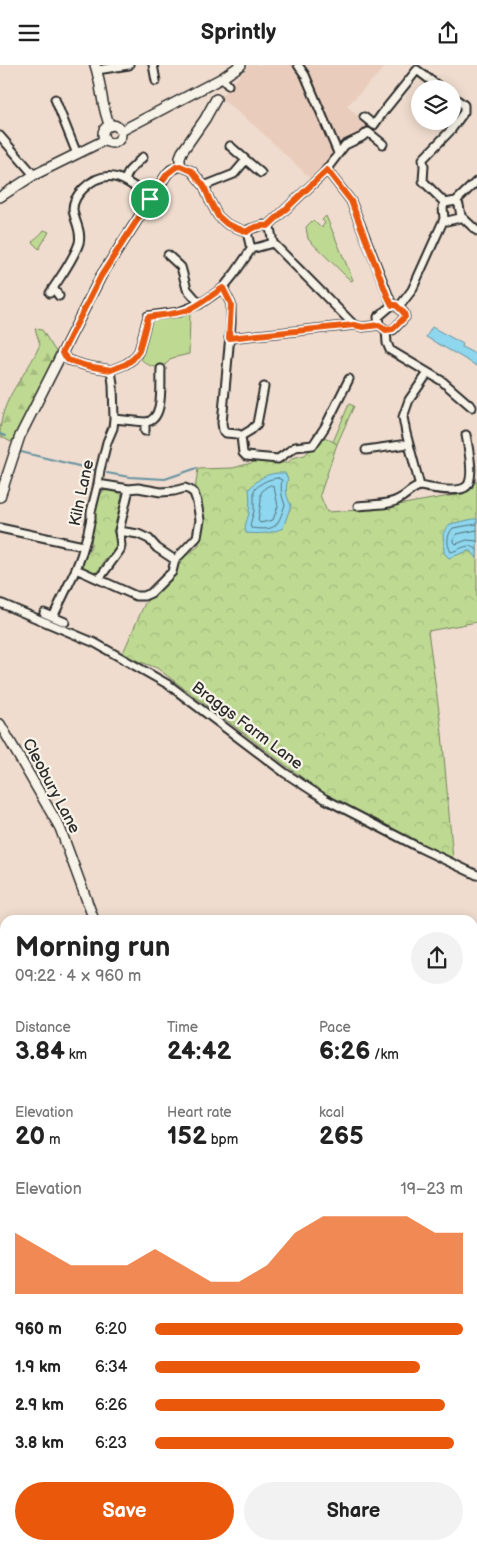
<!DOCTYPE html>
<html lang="en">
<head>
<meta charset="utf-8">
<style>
  :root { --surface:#fff; --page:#f2f2f2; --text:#222; --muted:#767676; --accent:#ea580c }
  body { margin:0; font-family:"Balsamiq Sans",sans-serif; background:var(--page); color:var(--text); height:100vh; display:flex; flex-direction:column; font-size:19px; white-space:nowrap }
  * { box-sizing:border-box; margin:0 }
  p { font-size:16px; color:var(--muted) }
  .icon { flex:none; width:28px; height:28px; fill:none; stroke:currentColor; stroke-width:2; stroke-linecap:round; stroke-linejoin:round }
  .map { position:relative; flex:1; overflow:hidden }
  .sheet { position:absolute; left:0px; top:850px; width:478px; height:635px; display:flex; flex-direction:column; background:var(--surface); border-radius:15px 15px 0 0; box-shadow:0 2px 12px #0003 }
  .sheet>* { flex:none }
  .controls { position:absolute; left:411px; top:15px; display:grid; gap:10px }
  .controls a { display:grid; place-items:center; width:50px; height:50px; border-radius:50%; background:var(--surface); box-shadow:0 2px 12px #0003; font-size:25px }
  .pin { position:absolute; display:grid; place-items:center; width:42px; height:42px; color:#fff; margin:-21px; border:2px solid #fff; border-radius:50%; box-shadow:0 1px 5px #0007 }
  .round { display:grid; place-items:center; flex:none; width:52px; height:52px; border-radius:26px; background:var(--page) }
  .summary { display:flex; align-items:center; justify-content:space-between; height:85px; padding:0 15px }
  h1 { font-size:28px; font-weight:700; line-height:38px }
  .metrics { display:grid; grid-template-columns:repeat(3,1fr); gap:8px; height:85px; padding:5px 15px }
  .metrics div { display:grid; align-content:center }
  .metrics b { font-size:25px; font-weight:700 }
  .metrics small { font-size:14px; font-weight:400 }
  .metrics p { font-size:14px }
  .chart { height:140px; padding:10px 15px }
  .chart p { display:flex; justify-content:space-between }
  .chart svg { width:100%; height:90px; margin-top:5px; fill:var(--accent); opacity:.7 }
  .button { display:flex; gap:10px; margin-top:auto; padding:10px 15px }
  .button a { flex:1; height:58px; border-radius:30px; background:var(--accent); color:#fff; font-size:20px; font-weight:700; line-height:58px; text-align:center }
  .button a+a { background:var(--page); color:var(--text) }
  ul { padding:0 15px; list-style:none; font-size:16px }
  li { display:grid; grid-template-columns:80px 60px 1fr; align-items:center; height:38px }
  li i { height:12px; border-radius:6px; background:var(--accent) }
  header { display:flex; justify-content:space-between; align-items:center; height:65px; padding:0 15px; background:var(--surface); font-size:22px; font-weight:700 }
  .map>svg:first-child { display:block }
  .built { fill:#e9ccbc }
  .green { fill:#beda92; stroke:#74825e }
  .forest { fill:url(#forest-firs); stroke:#74825e }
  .park { fill:url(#park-crowns); stroke:#74825e }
  .water { fill:#8ed7ef; stroke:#6692a1 }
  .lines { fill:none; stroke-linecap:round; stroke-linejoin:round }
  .shore { stroke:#537079; stroke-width:1 }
  .stream { stroke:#6692a1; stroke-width:2 }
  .street-casing { stroke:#2b2b2b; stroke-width:11 }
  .secondary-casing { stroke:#2b2b2b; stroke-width:12 }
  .street { stroke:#f7f3e8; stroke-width:7 }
  .secondary { stroke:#f7f3e8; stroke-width:9 }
  .route-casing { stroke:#fff; stroke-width:10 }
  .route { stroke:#ea580c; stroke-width:6 }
  .labels { text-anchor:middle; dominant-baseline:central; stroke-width:4.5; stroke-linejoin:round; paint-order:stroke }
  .street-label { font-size:16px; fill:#2b2b2b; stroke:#f7f3e8 }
</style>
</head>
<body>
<header><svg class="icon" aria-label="menu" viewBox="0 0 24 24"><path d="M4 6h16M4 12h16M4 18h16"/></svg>Sprintly<svg class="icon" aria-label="share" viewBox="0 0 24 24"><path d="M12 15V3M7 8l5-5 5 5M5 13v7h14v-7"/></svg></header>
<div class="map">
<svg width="477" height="1485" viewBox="0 0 477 1485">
  <defs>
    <pattern id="forest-firs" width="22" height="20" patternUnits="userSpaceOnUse" patternTransform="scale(1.25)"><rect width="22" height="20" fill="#beda92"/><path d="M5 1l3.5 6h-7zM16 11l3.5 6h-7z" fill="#a3bb7e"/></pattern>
    <pattern id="park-crowns" width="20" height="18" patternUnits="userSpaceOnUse" patternTransform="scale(1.25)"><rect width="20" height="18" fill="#beda92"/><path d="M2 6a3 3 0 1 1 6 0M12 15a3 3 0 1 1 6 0" fill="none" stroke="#a3bb7e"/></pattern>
  </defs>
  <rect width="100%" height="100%" fill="#efdcce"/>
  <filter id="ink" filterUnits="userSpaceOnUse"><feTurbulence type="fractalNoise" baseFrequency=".02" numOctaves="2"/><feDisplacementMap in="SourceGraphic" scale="10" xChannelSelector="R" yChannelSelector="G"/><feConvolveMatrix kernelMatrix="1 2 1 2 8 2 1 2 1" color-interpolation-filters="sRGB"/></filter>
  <g filter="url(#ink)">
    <!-- built -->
    <path class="built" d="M249 0H387L347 41 369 61 361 71 340 80 321 107 311 114 255 61 220 33Z"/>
    <!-- green -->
    <path class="green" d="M326 151 353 215 351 216 308 174 306 162 313 155 321 163 325 158 322 155Z
      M44 165 49 167 39 184 32 177C36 172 39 172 44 165Z
      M190 248 189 289 172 293 163 302C154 303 148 301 141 294L152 252Z
      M349 339 354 341 337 379 333 377Z
      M472 1322 477 1323V1422L472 1420Z"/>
    <!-- forest -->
    <path class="forest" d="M35 264 42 265 56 287 35 334 11 377 0 371C0 331 27 312 40 279Z"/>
    <!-- park -->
    <path class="park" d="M323 371 337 379 320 430 327 447 375 444 461 429 477 416V557L428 566 442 668 453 795 324 729 157 603 122 590 145 538 171 512 180 495 199 481 200 461 194 432 198 404 233 403 258 396 288 398 292 393 305 390Z
      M103 426C137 423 120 448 113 466L118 479C115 487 110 489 105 495 98 505 97 514 83 503 83 489 88 491 91 481 92 477 91 472 91 468 93 453 93 439 103 426Z"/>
    <!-- water -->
    <path class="water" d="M432 262 463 279 462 282 477 290V301L426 272Z
      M278 408H285L288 414C285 424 286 431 291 440L283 463C270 469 260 469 246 468 244 458 247 457 249 448 250 440 250 432 249 424 258 414 265 409 278 408Z
      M473 454H477V493L471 486H468L449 493 444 488 443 468 450 459Z"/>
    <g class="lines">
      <!-- shore -->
      <path class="shore" d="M278 413 282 415C280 424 282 432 285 440 277 462 277 466 251 463L250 460 254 446V425C262 417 268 414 278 413Z
        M271 420 274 422 278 441 273 455 260 458 258 455 261 436V428L265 423Z
        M477 459 453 463C447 470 446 478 451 487 460 485 469 476 477 485
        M477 465 457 469 454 474V477L456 479 467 475 477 476"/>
      <!-- stream -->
      <path class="stream" d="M0 369 5 371
        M21 387 95 405
        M107 408 129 412 165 414 197 403"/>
      <!-- street casing -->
      <g class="street-casing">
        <path id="street" d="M153 0 156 16
          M298 0 305 10 338 88
          M97 5 129 0
          M222 13 228 20
          M55 34 77 89
          M364 52 374 60 384 46 417 5 442 24
          M0 71 34 110
          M230 81 261 108
          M180 101 192 106 204 121 210 136 218 151 227 159 247 167
          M327 105 351 136 392 240
          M125 115 129 106 143 92
          M204 121 234 109 246 95
          M456 136 459 140 461 151 460 153 447 156 444 154 443 142 445 138 456 136 477 116
          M445 138 423 116 424 101 423 94 451 65 464 47V40L452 31
          M461 151 477 166
          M264 160 270 163 273 178 255 183H252L250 180 247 167 250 164Z
          M268 161 323 109 345 80 362 72 368 67 383 79
          M273 178 354 260 363 262 379 260
          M168 190 181 202 187 224 200 239
          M53 223 59 231
          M223 223 231 239V259L222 358 223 365 226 368 238 369 241 371 243 388 246 391 278 394 295 382 313 380 325 362 349 314
          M50 228C60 212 73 196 79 178 82 165 74 156 73 144 73 137 78 129 83 124 108 99 128 116 150 134
          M392 240H396L404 248 405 252 393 265H386L379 260 378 252Z
          M399 242 412 225 444 154
          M386 265 387 278 390 285 442 316 472 342
          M229 273 354 260
          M62 288 68 295 87 301 111 305 126 299 133 294 139 286 148 251 179 247 200 239 223 223 235 208 252 183
          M428 308 409 335 403 352 406 368 420 421C430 423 459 429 467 421 475 412 468 381 466 370
          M114 354 145 357C165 356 160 319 161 304
          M145 366V357
          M241 371 251 365 257 359 264 322
          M366 385 408 379
          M358 441C371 439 388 441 399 434 407 430 410 424 420 421
          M0 463 83 481
          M119 466 138 469 149 474 157 483 175 495
          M76 504 136 531H144L151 528 172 507 175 495 197 472 200 455 197 437 194 428 190 425 185 423 174 426 161 427 138 423 129 424 98 419
          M99 514 120 485 121 480 119 466 129 424
          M0 538 95 578 169 620 285 708 325 734 420 783 477 810
          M44 548 65 557
          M53 552 76 504 81 491 88 467 91 453V447L98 419 100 405 107 377 113 363 114 354 113 319 111 305"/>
      </g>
      <!-- secondary casing -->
      <g class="secondary-casing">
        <path id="secondary" d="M95 0C102 20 101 42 110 61
          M103 69a9 9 0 1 1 18 0a9 9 0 1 1-18 0Z
          M121 66 222 13 241 0
          M0 132 34 110 105 75
          M0 432 20 371 101 211 167 109 171 105 180 101V92L182 87 205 54 216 34
          M0 659 60 763 94 855
          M374 1480 376 1485"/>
      </g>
      <!-- street -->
      <use href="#street" class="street"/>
      <!-- secondary -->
      <use href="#secondary" class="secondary"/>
    </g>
  </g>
  <g class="lines" filter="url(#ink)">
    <!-- route casing -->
    <g class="route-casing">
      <path id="route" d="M180 101 192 106 204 121 210 136 218 151 227 159 247 167C251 162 262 160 268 161L327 105 351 136 387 230 392 240H396L404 248 405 252 393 264 386 265 379 260 363 262 354 260 229 273 231 239 223 223C211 230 201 240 188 245 175 249 161 250 148 252L139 286 133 294 126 299 111 305 87 301 68 295 62 288 101 211 167 109 176 102Z"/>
    </g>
    <!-- route -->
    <use href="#route" class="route"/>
  </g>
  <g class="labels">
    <!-- street labels -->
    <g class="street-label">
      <text transform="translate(82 428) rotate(-78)">Kiln Lane</text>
      <text transform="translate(247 661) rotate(37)">Braggs Farm Lane</text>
      <text transform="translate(51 721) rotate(62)">Cleobury Lane</text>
    </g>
  </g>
</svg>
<div class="controls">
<a><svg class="icon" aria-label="layers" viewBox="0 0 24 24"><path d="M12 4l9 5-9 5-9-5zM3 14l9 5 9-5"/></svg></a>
</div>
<div class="pin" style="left:150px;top:134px;background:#1e9e55"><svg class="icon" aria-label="arrive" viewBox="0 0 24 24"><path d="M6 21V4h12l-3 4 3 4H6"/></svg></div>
<section class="sheet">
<div class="summary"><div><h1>Morning run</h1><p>09:22 · 4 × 960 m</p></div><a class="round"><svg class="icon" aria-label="share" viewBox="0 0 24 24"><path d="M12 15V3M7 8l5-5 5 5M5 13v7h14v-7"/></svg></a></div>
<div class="metrics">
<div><p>Distance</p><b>3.84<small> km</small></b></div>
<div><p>Time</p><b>24:42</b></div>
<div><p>Pace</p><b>6:26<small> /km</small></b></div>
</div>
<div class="metrics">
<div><p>Elevation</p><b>20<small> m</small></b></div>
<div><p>Heart rate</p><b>152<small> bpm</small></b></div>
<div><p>kcal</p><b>265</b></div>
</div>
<div class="chart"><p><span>Elevation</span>19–23 m</p>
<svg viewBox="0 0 160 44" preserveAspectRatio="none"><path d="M0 44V14L10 22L20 30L30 30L40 30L50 22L60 30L70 38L80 38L90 30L100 14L110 6L120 6L130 6L140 6L150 14L160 14V44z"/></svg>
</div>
<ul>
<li><b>960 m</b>6:20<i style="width:100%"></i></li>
<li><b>1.9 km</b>6:34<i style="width:86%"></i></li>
<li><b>2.9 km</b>6:26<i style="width:94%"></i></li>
<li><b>3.8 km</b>6:23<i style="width:97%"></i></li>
</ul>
<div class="button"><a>Save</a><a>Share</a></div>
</section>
</div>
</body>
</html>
